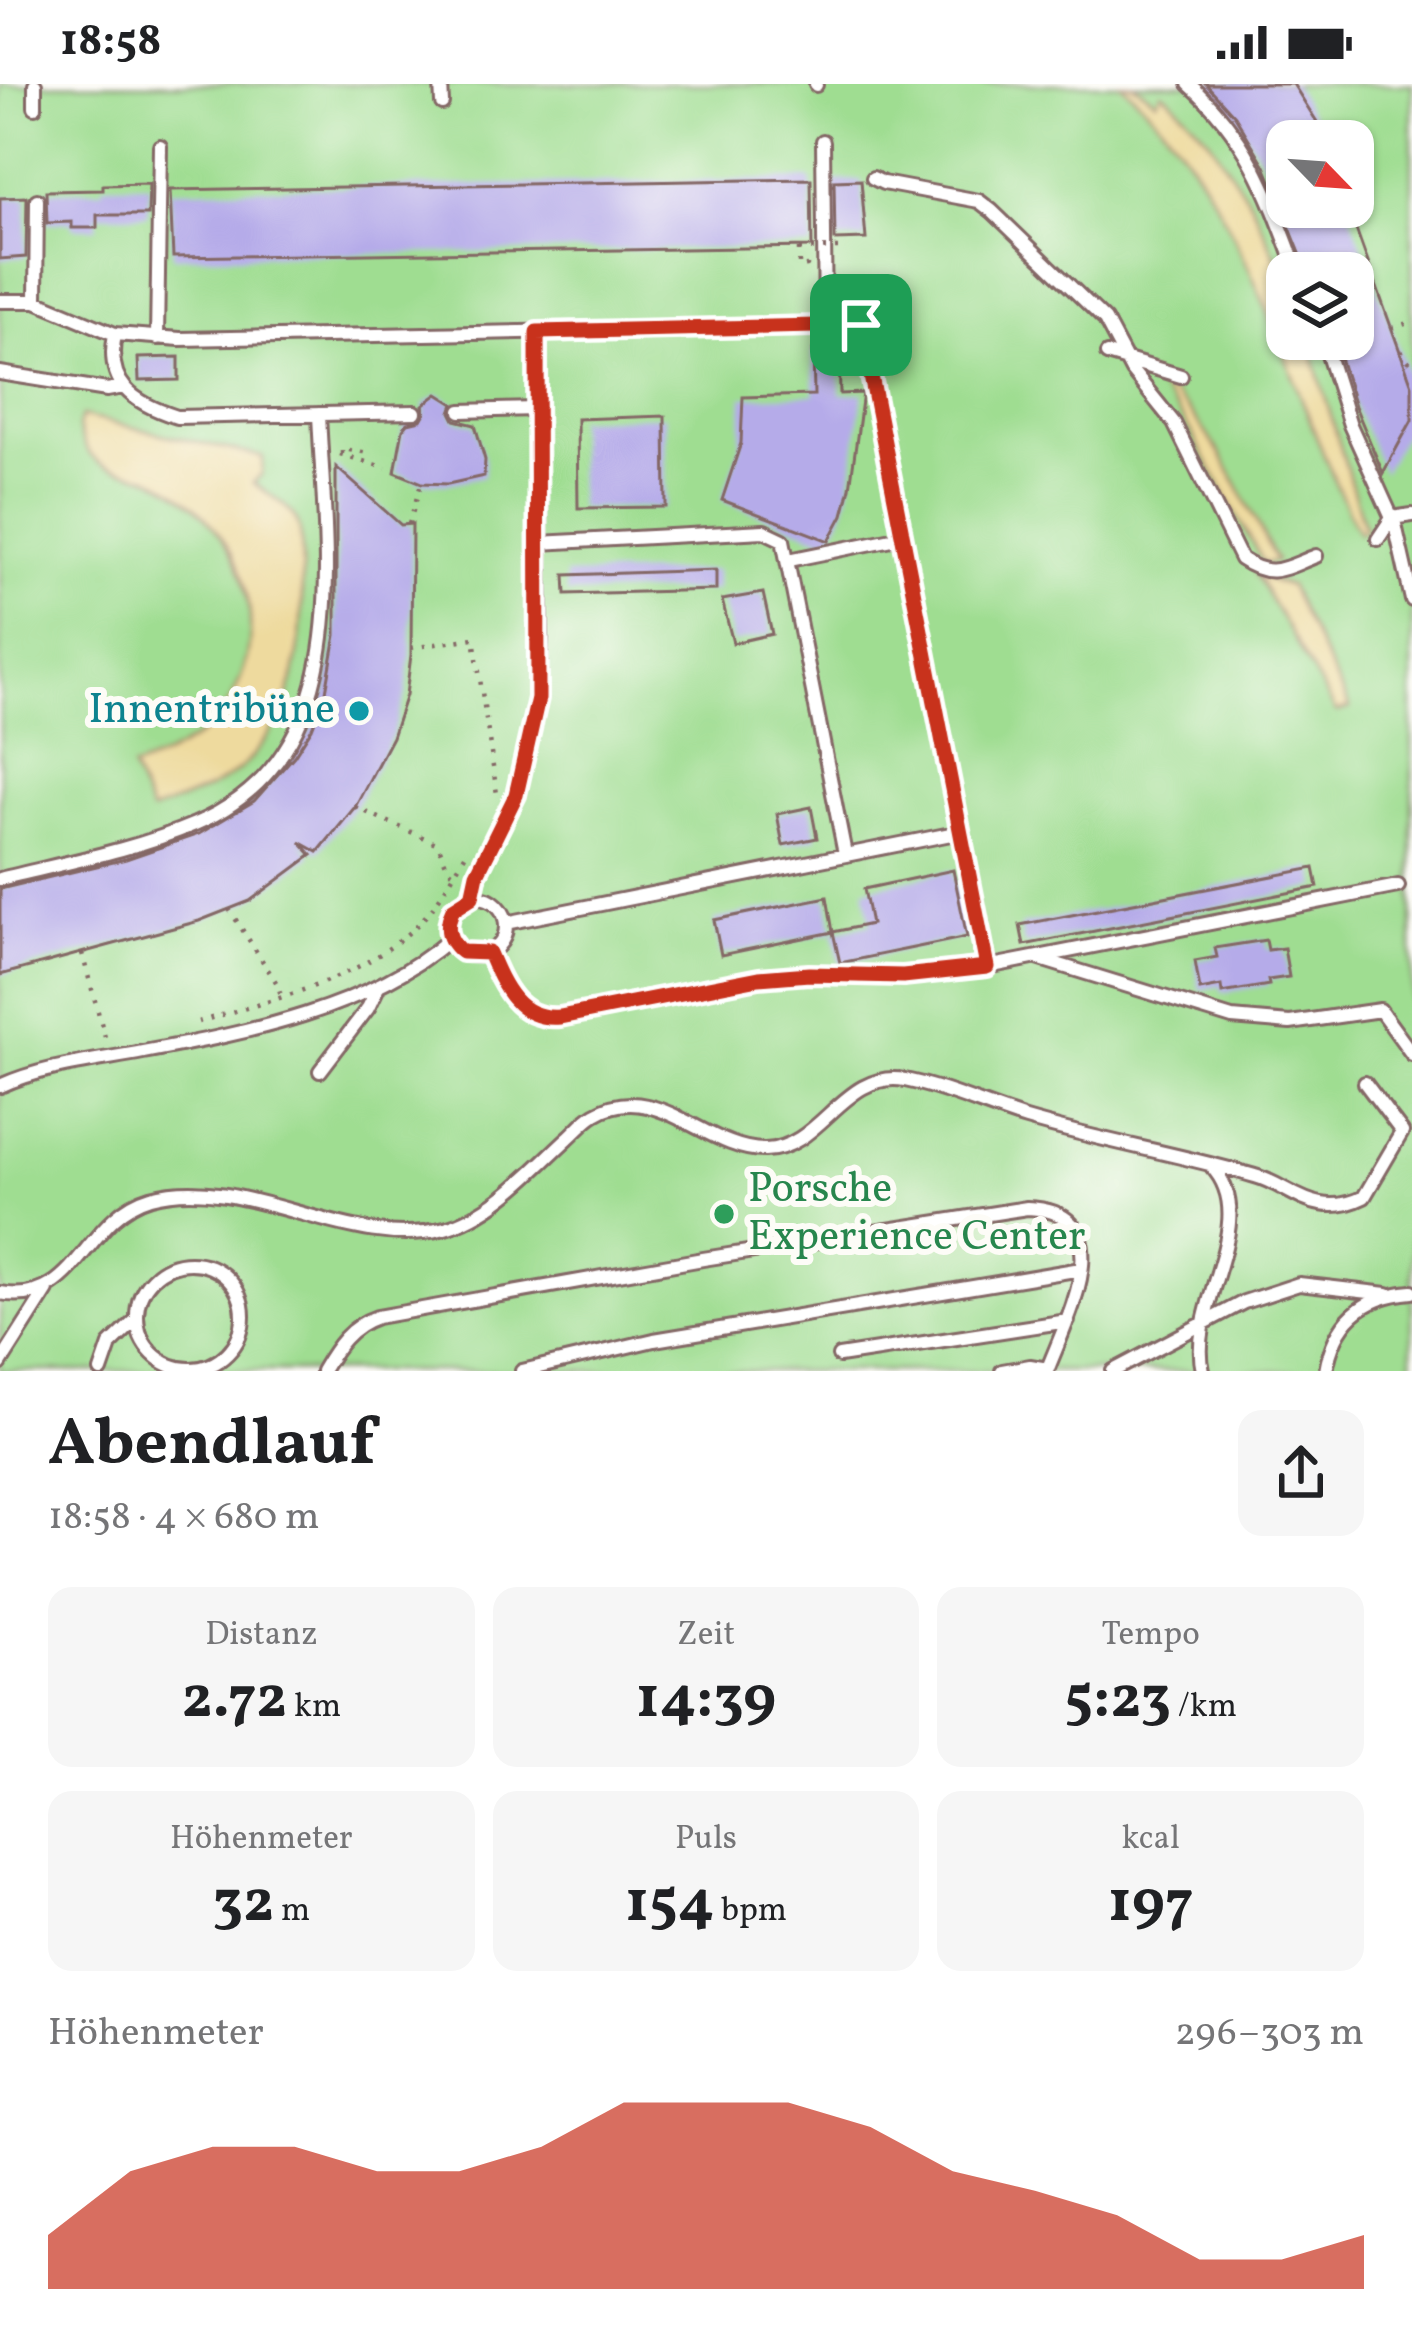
<!DOCTYPE html>
<html lang="de">
<head>
<meta charset="utf-8">
<style>
  :root { --surface:#fff; --page:#f6f6f6; --text:#202124; --muted:#757577; --accent:#c8321e }
  body { margin:0; font-family:Vollkorn,serif; background:var(--page); color:var(--text); height:100vh; display:flex; flex-direction:column; font-size:45px; white-space:nowrap }
  * { box-sizing:border-box; margin:0 }
  p { font-size:39px; color:var(--muted) }
  .icon { flex:none; width:66px; height:66px; fill:none; stroke:currentColor; stroke-width:2; stroke-linecap:round; stroke-linejoin:round }
  .map { position:relative; height:1287px; overflow:hidden }
  .details { display:flex; flex-direction:column; background:var(--surface); flex:1 }
  .details>* { flex:none }
  .needle { width:78px; rotate:115deg }
  .tools { position:absolute; left:1266px; top:36px; display:grid; gap:24px }
  .tools a { display:grid; place-items:center; width:108px; height:108px; border-radius:24px; background:var(--surface); box-shadow:0 3px 9px #0004; font-size:60px }
  .pin { position:absolute; display:grid; place-items:center; width:102px; height:102px; color:#fff; margin:-51px; border-radius:24px; box-shadow:0 6px 18px #0006 }
  .round { display:grid; place-items:center; flex:none; width:126px; height:126px; border-radius:24px; background:var(--page) }
  .head { display:flex; align-items:center; justify-content:space-between; height:204px; padding:0 48px }
  h1 { font-size:66px; font-weight:700; line-height:90px }
  .figures { display:grid; grid-template-columns:repeat(3,1fr); gap:18px; height:204px; padding:12px 48px }
  .figures div { display:grid; align-content:center; border-radius:24px; background:var(--page); text-align:center }
  .figures b { font-size:60px; font-weight:700 }
  .figures small { font-size:33px; font-weight:400 }
  .figures p { font-size:33px }
  .chart { height:336px; padding:24px 48px }
  .chart p { display:flex; justify-content:space-between }
  .chart svg { width:100%; height:216px; margin-top:12px; fill:var(--accent); opacity:.7 }
  .status { display:flex; justify-content:space-between; align-items:center; height:84px; padding:0 60px; background:var(--surface); direction:ltr }
  .status svg { height:33px; fill:currentColor }
  .map>svg:first-child { display:block }
  .green { fill:#9fdd91; stroke:#747e5e; stroke-width:3; fill-rule:evenodd }
  .sand { fill:#eeda9e; stroke:#9c7c64; stroke-width:3 }
  .building { fill:#b5abe9 }
  .lines { fill:none; stroke-linecap:round; stroke-linejoin:round }
  .service-casing { stroke:#846766; stroke-width:18 }
  .path { stroke:#846766; stroke-width:4.5; stroke-dasharray:3 9; stroke-linecap:butt }
  .service { stroke:#fff; stroke-width:12 }
  .path-bridge { stroke:#846766; stroke-width:4.5; stroke-dasharray:3 9; stroke-linecap:butt }
  .route-casing { stroke:#fff; stroke-width:24 }
  .route { stroke:#c8321e; stroke-width:15 }
  .culture-dot { fill:#0f9aa8; stroke:#fdfcf7; stroke-width:4.5 }
  .leisure-dot { fill:#2e9e5b; stroke:#fdfcf7; stroke-width:4.5 }
  .labels { text-anchor:middle; dominant-baseline:central; stroke-width:12; stroke-linejoin:round; paint-order:stroke }
  .culture-label { font-size:42px; fill:#0d838f; stroke:#fdfcf7; text-anchor:end }
  .leisure-label { font-size:42px; fill:#27864d; stroke:#fdfcf7; text-anchor:start }
</style>
</head>
<body>
<div class="status"><b>18:58</b><svg viewBox="0 0 49 12"><path d="M0 12V9h3v3zM5 12V6h3v6zM10 12V3h3v9zM15 12V0h3v12zM26 1h20v11H26zM47 4h2v5h-2z"/></svg></div>
<div class="map">
<svg width="1412" height="1287" viewBox="0 0 1412 1287">
  <rect width="100%" height="100%" fill="#fdfcf7"/>
  <filter id="ink" filterUnits="userSpaceOnUse"><feTurbulence type="fractalNoise" baseFrequency=".00833" numOctaves="2"/><feDisplacementMap in="SourceGraphic" scale="24" xChannelSelector="R" yChannelSelector="G"/><feConvolveMatrix kernelMatrix="1 2 1 2 8 2 1 2 1" color-interpolation-filters="sRGB"/></filter>
  <filter id="wash" filterUnits="userSpaceOnUse"><feTurbulence type="fractalNoise" baseFrequency=".004" numOctaves="4" result="noise"/><feDisplacementMap in="SourceGraphic" scale="48" xChannelSelector="R" yChannelSelector="G"/><feGaussianBlur stdDeviation="2.7" result="paint"/><feColorMatrix in="noise" values="0 0 0 0 0 0 0 0 0 0 0 0 0 0 0 0 0 1.4 0 .05"/><feComposite in="paint" operator="in"/></filter>
  <g filter="url(#wash)">
    <rect width="100%" height="100%" fill="#f1ecd5"/>
    <!-- green -->
    <path class="green" d="M0 0H1412V1287H0ZM1287 57H1353V123H1287ZM1287 189H1353V255H1287Z"/>
    <!-- sand -->
    <path class="sand" d="M1121 0H1133L1156 16 1161 8 1171 15 1209 55 1252 121 1287 198V255H1308L1365 446 1359 449C1285 304 1249 107 1121 0Z
      M1148 289C1209 331 1243 412 1276 477L1264 480 1183 334Z
      M82 332 263 373 262 390 253 399C268 410 293 423 299 442 303 459 302 480 302 497 303 567 295 633 242 683 218 705 180 716 151 728L132 685C189 665 230 640 246 577 263 506 225 433 161 399 122 378 89 396 78 342Z
      M1256 491 1289 502 1350 624 1336 628Z"/>
    <g id="blocks">
      <!-- building -->
      <path class="building" d="M1206 0H1293L1317 38 1324 57H1287V123H1348L1412 301V336L1383 389 1355 322 1334 255H1353V189H1308L1265 82 1235 32Z
        M811 95 812 163 173 173 170 106Z
        M861 96 866 155 835 156 834 97Z
        M149 100 148 131H97V144H72V138L47 139 46 107 103 106V101Z
        M27 113 26 173 0 175V114Z
        M839 265 840 310 863 309 850 404 843 431 829 457 722 416 741 359 743 313 814 311 813 266Z
        M179 273V296L139 297 138 274Z
        M438 310 454 320 451 328 455 336 475 341 485 376 484 392 448 400 422 399 395 388 403 345 408 339 421 336 425 329 423 321Z
        M665 332 666 423 578 424 577 335Z
        M336 383 401 441 412 440 411 571 406 611 392 653 355 723 318 768 300 758 312 771 250 817 199 837 0 891V805L126 775 199 750 254 717 294 672 312 644 326 608 336 551Z
        M716 486V506L566 510 565 491Z
        M763 509 772 550 733 559 722 516Z
        M811 723 817 754 783 761 777 730Z
        M1314 784 1318 803 1024 861 1020 841Z
        M953 786 967 853 840 879 833 848 871 840 864 805Z
        M827 813 833 848 721 871 714 836Z
        M1266 856 1268 866 1284 864 1289 893 1268 896 1269 901 1222 909 1221 902 1200 906 1195 877 1217 873 1215 864Z"/>
    </g>
  </g>
  <g filter="url(#ink)">
    <use href="#blocks" fill-opacity="0" stroke="#846766" stroke-width="3"/>
    <g class="lines">
      <!-- service casing -->
      <g class="service-casing">
        <path id="service" d="M441 0 442 19
          M816 0V1
          M1189 0C1250 54 1270 115 1298 189
          M35 23V0
          M823 57 825 242
          M873 94 883 99 979 117 992 127 1105 236 1132 287 1174 339 1241 475C1272 496 1284 484 1316 472
          M37 116 36 217 115 250 180 255 861 241 987 883 1398 802
          M0 217H36
          M115 250C105 300 133 319 177 333L415 328
          M157 254 160 62
          M1323 255 1350 341 1392 434 1412 431
          M1107 270 1181 292
          M0 289 107 306 124 303
          M461 327 537 325
          M1394 436 1412 516
          M1378 455 1392 434
          M539 459 764 447 783 456 845 770
          M789 476 902 453
          M0 795C64 779 134 766 195 740 359 671 325 472 319 330
          M448 842a29 29 0 1 1 58 0a29 29 0 1 1-58 0Z
          M472 813 477 790 516 711 538 614 541 550 537 248
          M506 839 961 748
          M489 869C502 898 512 926 546 934L759 894 809 889 903 892 987 883
          M1037 874 1232 934 1290 939 1380 926 1412 970
          M320 987 368 924 379 901
          M0 1002C44 982 96 977 143 968 246 949 369 925 450 855
          M137 1232a53 53 0 1 1 106 0a53 53 0 1 1-106 0Z
          M0 1209C78 1224 83 1133 151 1113 244 1087 351 1170 445 1144 493 1131 532 1087 568 1054 576 1047 585 1036 595 1030 656 994 706 1067 765 1066 821 1065 844 985 905 996 946 1004 986 1023 1026 1035 1101 1057 1179 1070 1255 1092 1278 1098 1297 1116 1321 1120 1337 1123 1350 1120 1364 1113L1402 1048 1365 999
          M839 1272 1068 1237
          M0 1280 47 1206
          M101 1287 110 1261 136 1236
          M322 1287C336 1263 350 1242 377 1233L703 1175 1027 1124C1126 1127 1066 1236 1047 1287
          M522 1287 654 1256 1081 1185
          M1002 1287 1030 1282 1048 1285
          M1113 1287 1244 1218 1299 1200 1387 1210
          M1203 1287C1187 1221 1262 1137 1212 1083
          M1326 1287C1334 1238 1362 1212 1412 1208"/>
      </g>
      <!-- path -->
      <path class="path" d="M799 165V183L807 182V178
        M1392 244 1412 238
        M1400 267 1412 281
        M340 370 386 384
        M342 370V365L370 369
        M409 440 420 403
        M411 564 474 554 497 710
        M355 723 438 760 448 785 454 789
        M229 825 278 901 281 912
        M82 869 106 957
        M198 938C274 915 362 897 420 838 439 819 453 791 467 768"/>
      <!-- service -->
      <use href="#service" class="service"/>
      <!-- path-bridge -->
      <path class="path-bridge" d="M799 165 839 164"/>
    </g>
  </g>
  <g class="lines" filter="url(#ink)">
    <!-- route casing -->
    <g class="route-casing">
      <path id="route" d="M861 241 987 883 903 892 809 890 759 894 560 933C518 937 503 902 489 869L462 868C447 856 445 842 453 825L472 813 477 790 516 711 538 614 537 248Z"/>
    </g>
    <!-- route -->
    <use href="#route" class="route"/>
  </g>
  <!-- markers -->
  <circle class="culture-dot" cx="359" cy="627" r="12"/>
  <circle class="leisure-dot" cx="724" cy="1130" r="12"/>
  <g class="labels">
    <!-- culture labels -->
    <g class="culture-label">
      <text x="335" y="627">Innentribüne</text>
    </g>
    <!-- leisure labels -->
    <g class="leisure-label">
      <text x="748" y="1106">Porsche<tspan x="748" dy="48">Experience Center</tspan></text>
    </g>
  </g>
</svg>
<div class="tools">
<a><svg class="needle" viewBox="-14 -14 28 28"><path d="M0-13l5 13h-10z" fill="#e53935"/><path d="M0 13l5-13h-10z" fill="#757577"/></svg></a>
<a><svg class="icon" aria-label="layers" viewBox="0 0 24 24"><path d="M12 4l9 5-9 5-9-5zM3 14l9 5 9-5"/></svg></a>
</div>
<div class="pin" style="left:861px;top:241px;background:#1e9e55"><svg class="icon" aria-label="arrive" viewBox="0 0 24 24"><path d="M6 21V4h12l-3 4 3 4H6"/></svg></div>
</div>
<section class="details">
<div class="head"><div><h1>Abendlauf</h1><p>18:58 · 4 × 680 m</p></div><a class="round"><svg class="icon" aria-label="share" viewBox="0 0 24 24"><path d="M12 15V3M7 8l5-5 5 5M5 13v7h14v-7"/></svg></a></div>
<div class="figures">
<div><p>Distanz</p><b>2.72<small> km</small></b></div>
<div><p>Zeit</p><b>14:39</b></div>
<div><p>Tempo</p><b>5:23<small> /km</small></b></div>
</div>
<div class="figures">
<div><p>Höhenmeter</p><b>32<small> m</small></b></div>
<div><p>Puls</p><b>154<small> bpm</small></b></div>
<div><p>kcal</p><b>197</b></div>
</div>
<div class="chart"><p><span>Höhenmeter</span>296–303 m</p>
<svg viewBox="0 0 160 44" preserveAspectRatio="none"><path d="M0 44V33L10 20L20 15L30 15L40 20L50 20L60 15L70 6L80 6L90 6L100 11L110 20L120 24L130 29L140 38L150 38L160 33V44z"/></svg>
</div>
</section>
</body>
</html>
